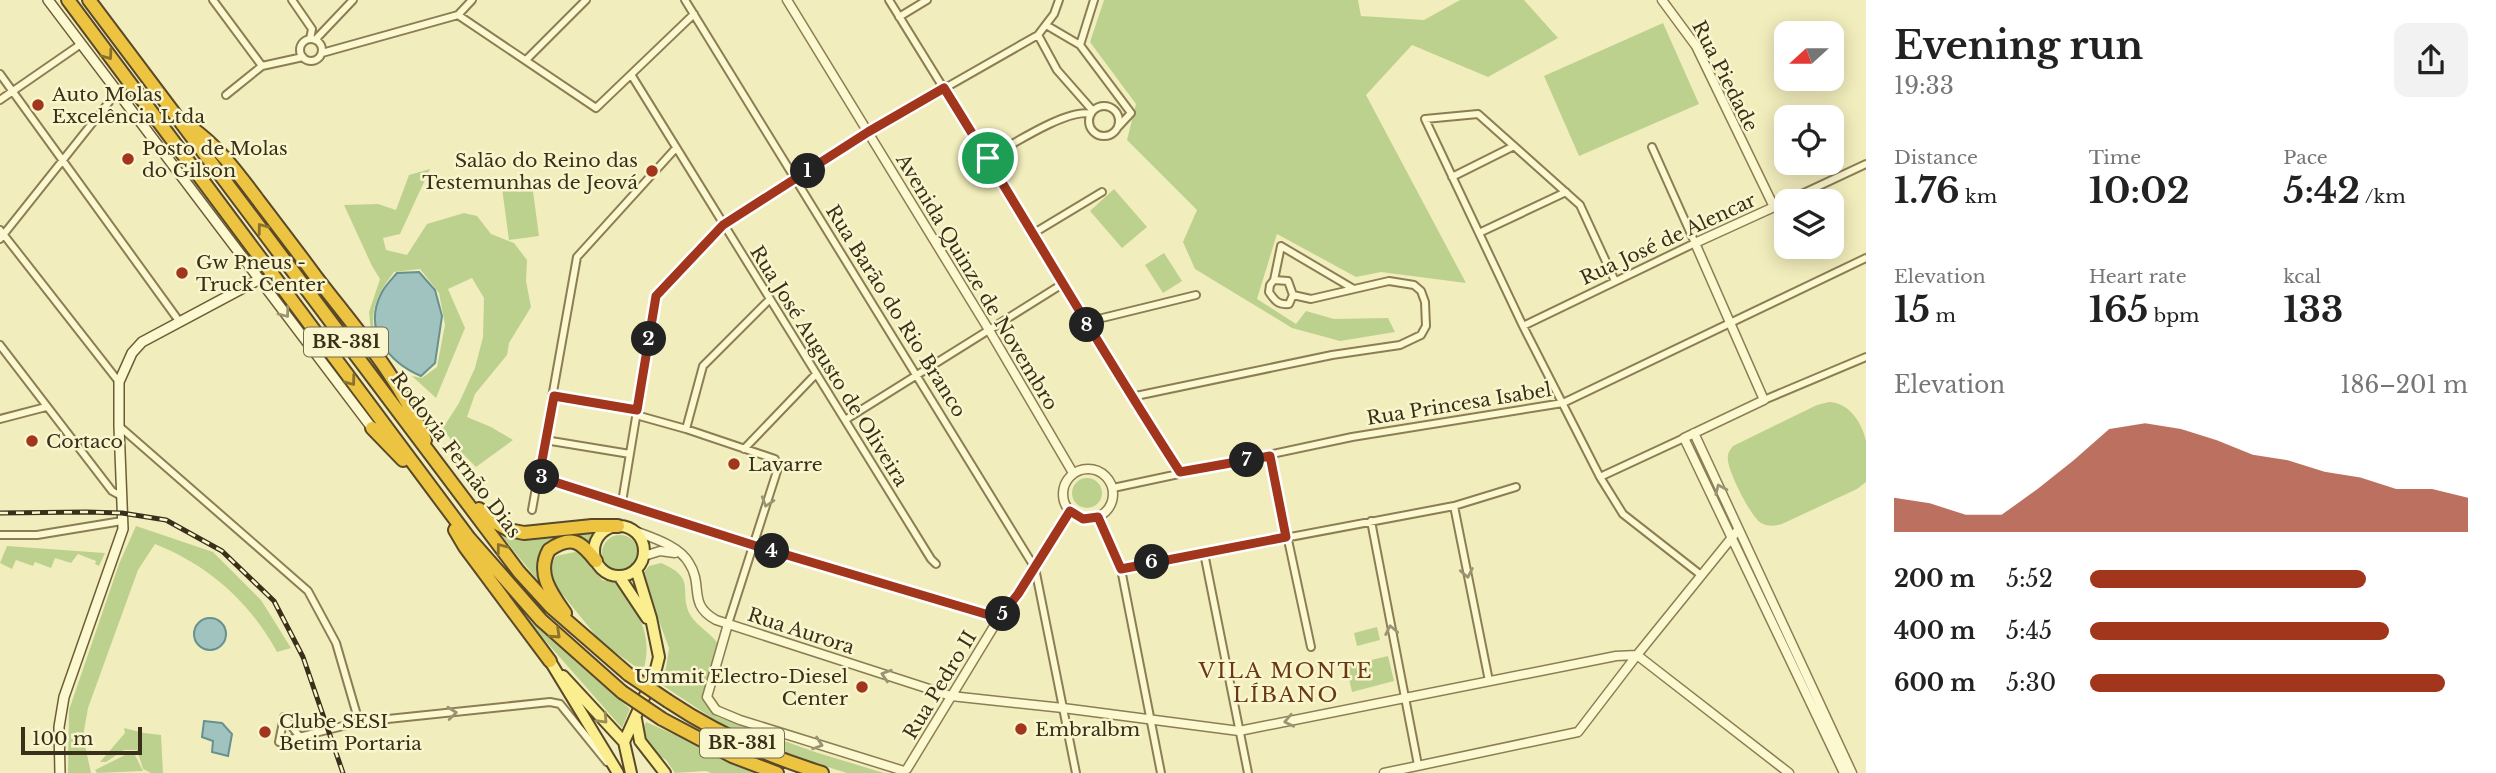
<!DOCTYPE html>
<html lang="en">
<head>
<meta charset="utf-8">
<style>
  :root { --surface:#fff; --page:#f2f2f2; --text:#222; --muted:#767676; --accent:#a1361d }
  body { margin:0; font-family:"Libre Baskerville",serif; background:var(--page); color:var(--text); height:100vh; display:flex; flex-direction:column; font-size:26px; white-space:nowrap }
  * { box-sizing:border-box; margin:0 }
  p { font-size:23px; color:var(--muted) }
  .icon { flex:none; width:38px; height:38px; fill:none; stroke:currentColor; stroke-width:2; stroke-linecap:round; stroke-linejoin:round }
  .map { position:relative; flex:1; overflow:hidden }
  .drawer { display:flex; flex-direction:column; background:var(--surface); width:630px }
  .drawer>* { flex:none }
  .needle { width:46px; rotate:249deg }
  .fabs { position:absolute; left:1774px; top:21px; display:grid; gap:14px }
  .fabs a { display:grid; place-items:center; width:70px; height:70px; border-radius:14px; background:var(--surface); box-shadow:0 4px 18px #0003; font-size:35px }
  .scale { position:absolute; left:21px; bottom:18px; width:121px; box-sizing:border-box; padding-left:7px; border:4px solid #392f1a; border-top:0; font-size:19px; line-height:24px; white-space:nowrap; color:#392f1a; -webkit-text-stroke:5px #f9f5cc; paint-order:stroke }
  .pin { position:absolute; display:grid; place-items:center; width:60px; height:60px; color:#fff; margin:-30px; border:4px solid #fff; border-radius:50%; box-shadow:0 2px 7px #0007 }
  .km { position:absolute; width:35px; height:35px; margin:-18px; border-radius:50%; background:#222; color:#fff; font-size:19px; line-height:35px; text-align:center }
  .round { display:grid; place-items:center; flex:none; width:74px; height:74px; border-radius:14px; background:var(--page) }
  .overview { display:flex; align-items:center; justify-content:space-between; height:119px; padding:0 28px }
  h1 { font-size:38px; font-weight:700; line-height:52px }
  .figures { display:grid; grid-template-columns:repeat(3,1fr); gap:10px; height:119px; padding:7px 28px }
  .figures div { display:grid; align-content:center }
  .figures b { font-size:35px; font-weight:700 }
  .figures small { font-size:19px; font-weight:400 }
  .figures p { font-size:19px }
  .chart { height:196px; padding:14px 28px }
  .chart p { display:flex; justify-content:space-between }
  .chart svg { width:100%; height:126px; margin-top:7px; fill:var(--accent); opacity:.7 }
  ul { padding:0 28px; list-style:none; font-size:23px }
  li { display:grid; grid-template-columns:112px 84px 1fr; align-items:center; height:52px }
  li i { height:18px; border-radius:9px; background:var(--accent) }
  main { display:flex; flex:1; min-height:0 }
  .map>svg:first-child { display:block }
  .green { fill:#bdd18f }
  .water { fill:#a0c3c0; stroke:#67918f; stroke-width:2 }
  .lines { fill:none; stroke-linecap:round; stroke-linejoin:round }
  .minor-casing { stroke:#8c7d54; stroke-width:10 }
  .tertiary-casing { stroke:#8c7d54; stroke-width:11 }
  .secondary-casing { stroke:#6d5d37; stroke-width:12 }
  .primary-casing { stroke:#594929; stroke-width:14 }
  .motorway-casing { stroke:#594929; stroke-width:16 }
  .minor { stroke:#fcf8d0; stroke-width:6 }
  .tertiary { stroke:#fcf8d0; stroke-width:8 }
  .secondary { stroke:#fcf8d0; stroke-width:9 }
  .primary { stroke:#fbee8f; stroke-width:10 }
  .motorway { stroke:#edc342; stroke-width:12 }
  .rail-casing { stroke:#392f1a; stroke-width:5 }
  .rail { stroke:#f9f5cc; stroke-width:2.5; stroke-dasharray:8; stroke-linecap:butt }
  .motorway-bridge-casing { stroke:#594929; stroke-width:16; stroke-linecap:butt }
  .motorway-bridge { stroke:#edc342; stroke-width:12 }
  .oneway { stroke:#8a722c }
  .oneway2 { stroke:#9a9475 }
  .oneway3 { stroke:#9a8e54 }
  .route-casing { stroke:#fff; stroke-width:14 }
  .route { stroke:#a1361d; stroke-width:9 }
  .poi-dot { fill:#a1361d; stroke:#f9f5cc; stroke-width:2.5 }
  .labels { text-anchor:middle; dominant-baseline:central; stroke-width:5; stroke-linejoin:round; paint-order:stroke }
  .shield { fill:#f9f5cc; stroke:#736a4f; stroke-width:2 }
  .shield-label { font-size:18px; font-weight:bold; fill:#392f1a }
  .street-label { font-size:19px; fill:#392f1a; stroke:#f9f5cc }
  .poi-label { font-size:19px; fill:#392f1a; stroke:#f9f5cc; text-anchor:start }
  .neighbourhood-label { font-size:21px; letter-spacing:2px; fill:#6b3815; stroke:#f9f5cc }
</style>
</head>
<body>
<main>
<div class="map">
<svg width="1866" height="773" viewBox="0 0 1866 773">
  <rect width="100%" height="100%" fill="#f2edbc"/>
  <!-- green -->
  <path class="green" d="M1104 0H1358L1361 16 1424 20 1460 0H1524L1558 38 1488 77 1412 45 1366 95 1466 283 1381 272 1356 277 1277 234 1257 299 1296 324 1306 311 1334 319 1388 318 1395 332 1340 341 1292 328 1195 269 1183 242 1197 210 1127 140 1136 104 1090 42Z
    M1663 23 1699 104 1579 156 1544 76Z
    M430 169 400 234 383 238 386 250 407 255 427 224 464 213 477 216 491 234 514 243 527 260 526 281 531 307 509 343 507 355 475 394 467 417 491 427 513 440 476 467 455 446 443 428 459 403 475 368 483 337 484 298 472 278 448 289 465 328 436 398 412 376 422 378 437 367 445 325 439 293 420 269 394 272C375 297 368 314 377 345L372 340 369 312 380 279 372 266 344 205 378 204 396 210 409 175Z
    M532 184 539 236 509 240 502 188Z
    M1114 189 1147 227 1122 248 1090 211Z
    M1164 253 1182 281 1163 293 1145 265Z
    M1829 402C1848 402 1862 422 1866 441 1866 453 1866 469 1866 482L1857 489 1782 524C1774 526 1769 527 1761 523 1751 517 1729 473 1728 461 1727 454 1729 451 1733 446L1817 405Z
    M1072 493a15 15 0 1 1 30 0a15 15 0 1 1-30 0Z
    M136 526 213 552 261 600 291 648 277 652C250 602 208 565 155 544L138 570 88 708 83 736 91 773H68L69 710 119 564Z
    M596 530 588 543 570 538 557 540 543 587 498 531Z
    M602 553a18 18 0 1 1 36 0a18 18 0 1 1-36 0Z
    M7 546 105 553 99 566 95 564 96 561 78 554 71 563 55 558 51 568 35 562 33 566 16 560 12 569 0 563Z
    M575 552 583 555 602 580 618 583C638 613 654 634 643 672L601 642 550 579V567L556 556Z
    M661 563C699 579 677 592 691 616 698 627 711 633 718 644L703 700 717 717 815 752 884 773H847L782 753 727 728 659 683 666 668 669 648 642 575 649 566Z
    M494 576 576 662 630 709 622 728 520 612Z
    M1377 627 1380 640 1357 646 1354 633Z
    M1388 656 1394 681 1352 692 1346 666Z
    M646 722 761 773H711L706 771 675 773 666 760 649 749 640 734Z
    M124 728 144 733 161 735 163 773H151L143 769 137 750H124L106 762H100L125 733Z
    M133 751 143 771 97 773 95 770Z"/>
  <!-- water -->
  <path class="water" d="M419 272 435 290 442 316 435 363 421 376C388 362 363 330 381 294 384 287 392 279 397 273Z
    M194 634a16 16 0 1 1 32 0a16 16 0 1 1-32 0Z
    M204 721 222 723 232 734 228 756 212 752 213 741 202 737Z"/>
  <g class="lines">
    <!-- minor casing -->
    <g class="minor-casing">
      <path id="minor" d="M213 0 262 66
        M292 0 312 29 310 39
        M685 0 1035 568 1076 773
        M889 0 1064 283 1131 397 1180 472
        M1059 0 1054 14 1038 35 1057 70 1093 111
        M458 15 596 108 694 14
        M899 17 927 0
        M1046 25 1080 45 1131 113 1118 127
        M300 50a11 11 0 1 1 22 0a11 11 0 1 1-22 0Z
        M315 40 353 0
        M1080 45 1094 0
        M322 53 458 15 472 0
        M526 60 586 0
        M0 74 179 321
        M632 76 931 559 936 564
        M226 95 262 66 303 57
        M0 100 81 44
        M1089 121a15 15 0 1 1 30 0a15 15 0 1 1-30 0Z
        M988 158C1010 146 1069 107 1091 114
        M1452 177 1514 146
        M1774 207 1866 164
        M0 230 119 382
        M1034 233 1102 192
        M1479 233 1566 192
        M0 239 117 92
        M1274 280 1281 246 1352 288
        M1615 281 1580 205 1478 114 1425 119 1523 326 1600 477 1623 514 1701 575
        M1086 322 1196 295
        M1523 326 1695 243 1652 147
        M0 345 112 491 121 496
        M553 396 637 410
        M1131 397 1332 355 1400 345 1421 335 1426 326 1425 302 1421 291 1414 285 1389 281 1311 299 1293 295 1289 304C1278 305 1275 301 1269 292L1270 285 1274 280 1288 281 1293 295
        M1764 400 1866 357
        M636 415 686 429 775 459 778 468 728 624
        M0 419 46 407
        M845 420 1064 283
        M119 426 308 591 336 643 359 722
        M686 429 703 366 769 300
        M545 440 630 454
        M744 449 816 374
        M1270 456 1311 647
        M539 476 753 545 999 618
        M1600 477 1684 438
        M1113 488 1352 437 1563 403 1866 258
        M622 502 656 296 723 225 868 132 1038 35
        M1454 506 1489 681
        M532 510 577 257 676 148
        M1098 517 1121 569 1161 773
        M1371 521 1418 765
        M0 535H37L122 521
        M1204 553 1248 773
        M1121 569 1454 506 1516 487
        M300 737 284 717 279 742 359 722 550 702 560 704 607 762"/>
    </g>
    <!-- tertiary casing -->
    <g class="tertiary-casing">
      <path id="tertiary" d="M787 0 989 330 1073 473
        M1662 0 1696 46 1774 207 1695 243 1764 400 1684 438 1844 773
        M1694 433 1852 773
        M1063 494a25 25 0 1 1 50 0a25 25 0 1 1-50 0Z
        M632 530C650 537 679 545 689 563 704 586 687 604 716 620L951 696 1063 708 1239 731 1616 656 1637 655 1789 773
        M644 556 660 551 675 553
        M728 624 707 697 716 710 740 720 904 771 907 769 999 618 1019 594 1070 511
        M1384 773 1578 732 1637 655 1738 530"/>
    </g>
    <!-- secondary casing -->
    <g class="secondary-casing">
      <path id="secondary" d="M48 0 372 428
        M60 773 59 727 64 697 123 529 119 426V382L132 353 142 342 260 279"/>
    </g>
    <!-- primary casing -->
    <g class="primary-casing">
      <path id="primary" d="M594 551a25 25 0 1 1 50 0a25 25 0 1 1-50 0Z
        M619 576 647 618
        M550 661 618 773
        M563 676 624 742
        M636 719 640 741 665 773
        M631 773 624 742 655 673 659 657 651 618 636 569"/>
    </g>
    <!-- motorway casing -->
    <g class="motorway-casing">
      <path id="motorway" d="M68 0 469 538 541 620 622 692
        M89 0 519 572 551 607 628 674
        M189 126C218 146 237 172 258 200 277 225 297 251 316 277 355 328 401 379 425 440
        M372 428 403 460
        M479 509 491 520 509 530 524 533 592 526H618
        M455 530 465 547 550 661
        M565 613C551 593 536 573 549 550 572 534 581 542 596 561
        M668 701C716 733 767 756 822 773
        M662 719 732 756 777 773"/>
    </g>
    <!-- minor -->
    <use href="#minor" class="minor"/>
    <!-- tertiary -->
    <use href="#tertiary" class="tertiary"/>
    <!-- secondary -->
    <use href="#secondary" class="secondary"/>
    <!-- primary -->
    <use href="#primary" class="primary"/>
    <!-- motorway -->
    <use href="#motorway" class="motorway"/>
    <!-- rail casing -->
    <g class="rail-casing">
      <path id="rail" d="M0 513 86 512 122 513 166 520 222 551 274 601 303 657 343 773"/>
    </g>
    <!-- rail -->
    <use href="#rail" class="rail"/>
    <!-- motorway-bridge casing -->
    <g class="motorway-bridge-casing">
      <path id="motorway-bridge" d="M628 674 668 701
        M622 692 662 719"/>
    </g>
    <!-- motorway-bridge -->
    <use href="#motorway-bridge" class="motorway-bridge"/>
  </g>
  <!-- one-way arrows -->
  <defs><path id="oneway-chevron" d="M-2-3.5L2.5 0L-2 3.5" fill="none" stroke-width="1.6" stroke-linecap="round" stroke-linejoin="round" transform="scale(1.75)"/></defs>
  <g class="oneway">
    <use href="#oneway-chevron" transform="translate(108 55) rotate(54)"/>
    <use href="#oneway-chevron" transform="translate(262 228) rotate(-127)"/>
    <use href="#oneway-chevron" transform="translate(351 381) rotate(53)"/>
    <use href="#oneway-chevron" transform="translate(501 548) rotate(-127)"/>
    <use href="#oneway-chevron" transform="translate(556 634) rotate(43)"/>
  </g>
  <g class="oneway2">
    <use href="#oneway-chevron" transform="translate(285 313) rotate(53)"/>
    <use href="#oneway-chevron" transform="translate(1720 489) rotate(-114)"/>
    <use href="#oneway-chevron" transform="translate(767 502) rotate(108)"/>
    <use href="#oneway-chevron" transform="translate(1467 573) rotate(79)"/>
    <use href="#oneway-chevron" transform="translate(1391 630) rotate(-101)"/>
    <use href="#oneway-chevron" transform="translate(886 675) rotate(-162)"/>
    <use href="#oneway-chevron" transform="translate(452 713) rotate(-6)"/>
    <use href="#oneway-chevron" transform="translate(1289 721) rotate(168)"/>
    <use href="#oneway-chevron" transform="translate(818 744) rotate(18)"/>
  </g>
  <use class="oneway3" href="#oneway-chevron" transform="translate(603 719) rotate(47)"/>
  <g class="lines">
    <!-- route casing -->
    <g class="route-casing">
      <path id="route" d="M944 88C1024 216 1098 346 1180 472L1270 456 1286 537 1121 569 1098 517 1083 519 1070 511 1018 594 999 618 753 545 539 477 554 396 637 410 656 296 723 225 868 132Z"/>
    </g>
    <!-- route -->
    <use href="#route" class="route"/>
  </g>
  <!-- markers -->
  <g class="poi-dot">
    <circle cx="38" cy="105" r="7"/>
    <circle cx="128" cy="159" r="7"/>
    <circle cx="652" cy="171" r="7"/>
    <circle cx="182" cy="273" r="7"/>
    <circle cx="32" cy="441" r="7"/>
    <circle cx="734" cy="464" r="7"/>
    <circle cx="862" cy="687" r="7"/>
    <circle cx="1021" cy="729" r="7"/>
    <circle cx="265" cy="732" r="7"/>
  </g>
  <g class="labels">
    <!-- shield labels -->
    <g class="shield">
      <rect x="304" y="327.5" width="84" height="29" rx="5"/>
      <rect x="700" y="728.5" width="84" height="29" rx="5"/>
    </g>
    <g class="shield-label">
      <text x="346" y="342">BR-381</text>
      <text x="742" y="743">BR-381</text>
    </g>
    <!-- street labels -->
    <g class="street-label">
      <text transform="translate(1725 76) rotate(63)">Rua Piedade</text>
      <text transform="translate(1668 239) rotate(-25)">Rua José de Alencar</text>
      <text transform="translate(977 282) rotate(59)">Avenida Quinze de Novembro</text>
      <text transform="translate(896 311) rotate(58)">Rua Barão do Rio Branco</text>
      <text transform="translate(829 366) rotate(58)">Rua José Augusto de Oliveira</text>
      <text transform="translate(1459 404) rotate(-9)">Rua Princesa Isabel</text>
      <text transform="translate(456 455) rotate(53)">Rodovia Fernão Dias</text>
      <text transform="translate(801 631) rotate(18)">Rua Aurora</text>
      <text transform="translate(940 685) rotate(-59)">Rua Pedro II</text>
    </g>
    <!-- poi labels -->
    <g class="poi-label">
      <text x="52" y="94">Auto Molas<tspan x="52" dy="22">Excelência Ltda</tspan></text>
      <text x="142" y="148">Posto de Molas<tspan x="142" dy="22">do Gilson</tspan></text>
      <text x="638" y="160" text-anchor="end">Salão do Reino das<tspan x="638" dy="22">Testemunhas de Jeová</tspan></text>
      <text x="196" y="262">Gw Pneus -<tspan x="196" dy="22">Truck Center</tspan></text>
      <text x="46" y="441">Cortaco</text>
      <text x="748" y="464">Lavarre</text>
      <text x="848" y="676" text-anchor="end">Ummit Electro-Diesel<tspan x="848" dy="22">Center</tspan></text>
      <text x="279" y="721">Clube SESI<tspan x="279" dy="22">Betim Portaria</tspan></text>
      <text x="1035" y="729">Embralbm</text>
    </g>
    <!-- neighbourhood labels -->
    <g class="neighbourhood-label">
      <text x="1286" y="671">VILA MONTE<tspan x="1286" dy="24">LÍBANO</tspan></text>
    </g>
  </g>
</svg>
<div class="fabs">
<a><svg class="needle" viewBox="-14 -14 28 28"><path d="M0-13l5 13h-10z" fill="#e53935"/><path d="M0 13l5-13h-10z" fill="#767676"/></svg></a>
<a><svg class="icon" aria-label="locate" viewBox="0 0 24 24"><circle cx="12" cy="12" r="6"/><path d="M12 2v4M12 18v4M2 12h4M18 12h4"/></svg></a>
<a><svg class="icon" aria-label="layers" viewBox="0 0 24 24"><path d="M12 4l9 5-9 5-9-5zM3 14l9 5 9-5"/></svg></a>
</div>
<div class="scale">100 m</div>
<div class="pin" style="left:988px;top:158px;background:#1e9e55"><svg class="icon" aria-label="arrive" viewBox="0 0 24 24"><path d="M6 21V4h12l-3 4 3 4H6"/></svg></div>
<b class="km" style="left:808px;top:171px">1</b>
<b class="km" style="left:649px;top:339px">2</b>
<b class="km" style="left:542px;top:477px">3</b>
<b class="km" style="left:772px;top:551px">4</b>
<b class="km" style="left:1003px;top:614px">5</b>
<b class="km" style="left:1152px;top:562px">6</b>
<b class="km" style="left:1247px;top:460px">7</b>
<b class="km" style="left:1087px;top:325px">8</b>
</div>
<section class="drawer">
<div class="overview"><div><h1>Evening run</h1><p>19:33</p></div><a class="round"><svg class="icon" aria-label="share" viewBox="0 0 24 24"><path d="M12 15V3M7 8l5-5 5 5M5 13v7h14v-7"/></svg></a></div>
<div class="figures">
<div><p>Distance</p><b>1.76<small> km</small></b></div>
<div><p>Time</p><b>10:02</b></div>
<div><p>Pace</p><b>5:42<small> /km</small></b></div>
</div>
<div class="figures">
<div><p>Elevation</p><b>15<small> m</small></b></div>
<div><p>Heart rate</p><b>165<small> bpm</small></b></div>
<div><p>kcal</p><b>133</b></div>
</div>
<div class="chart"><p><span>Elevation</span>186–201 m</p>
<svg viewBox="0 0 160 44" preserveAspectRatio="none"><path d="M0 44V32L10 34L20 38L30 38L40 29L50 19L60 8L70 6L80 8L90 12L100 17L110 19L120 23L130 25L140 29L150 29L160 32V44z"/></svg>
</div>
<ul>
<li><b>200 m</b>5:52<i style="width:73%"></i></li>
<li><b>400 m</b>5:45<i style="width:79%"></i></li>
<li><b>600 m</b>5:30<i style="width:94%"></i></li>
</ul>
</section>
</main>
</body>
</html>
